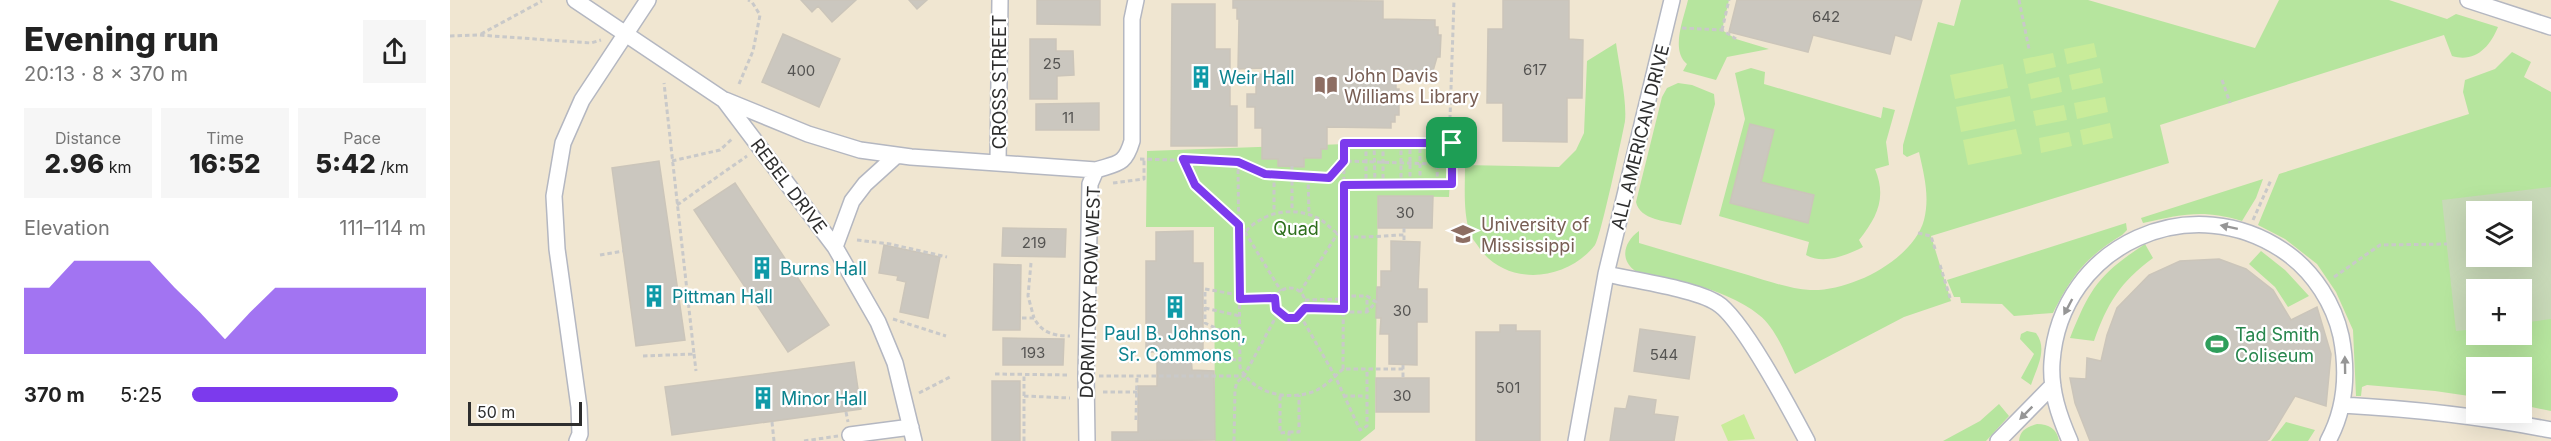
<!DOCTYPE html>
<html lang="en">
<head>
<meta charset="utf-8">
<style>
  :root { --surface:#fff; --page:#f6f6f6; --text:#222; --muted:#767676; --accent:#7c3aed }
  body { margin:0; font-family:Inter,sans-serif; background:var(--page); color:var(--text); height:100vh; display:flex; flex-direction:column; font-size:22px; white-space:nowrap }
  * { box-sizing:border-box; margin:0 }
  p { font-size:20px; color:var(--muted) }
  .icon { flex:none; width:33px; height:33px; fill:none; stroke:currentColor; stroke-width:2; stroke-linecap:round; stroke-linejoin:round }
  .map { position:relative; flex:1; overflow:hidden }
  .panel { display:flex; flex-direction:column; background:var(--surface); width:450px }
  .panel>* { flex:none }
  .controls { position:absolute; left:2016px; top:201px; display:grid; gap:12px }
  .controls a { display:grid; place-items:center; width:66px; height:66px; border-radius:0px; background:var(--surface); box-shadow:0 6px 24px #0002; font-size:30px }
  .scale { position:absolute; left:18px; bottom:15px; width:114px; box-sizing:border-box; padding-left:6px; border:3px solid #2e2e2e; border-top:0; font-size:16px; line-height:21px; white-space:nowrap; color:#2e2e2e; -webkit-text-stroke:4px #fff; paint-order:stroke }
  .pin { position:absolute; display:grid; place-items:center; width:51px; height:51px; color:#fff; margin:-26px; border-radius:12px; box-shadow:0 3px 9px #0006 }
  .round { display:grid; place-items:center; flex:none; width:63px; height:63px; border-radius:0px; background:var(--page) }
  .head { display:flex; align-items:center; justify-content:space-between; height:102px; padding:0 24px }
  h1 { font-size:33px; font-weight:800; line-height:45px }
  .stats { display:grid; grid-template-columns:repeat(3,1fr); gap:9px; height:102px; padding:6px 24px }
  .stats div { display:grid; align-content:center; border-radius:0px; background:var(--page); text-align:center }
  .stats b { font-size:26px; font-weight:800 }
  .stats small { font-size:16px; font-weight:400 }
  .stats p { font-size:16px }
  .chart { height:168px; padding:12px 24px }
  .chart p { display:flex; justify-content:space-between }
  .chart svg { width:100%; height:108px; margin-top:6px; fill:var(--accent); opacity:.7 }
  ul { padding:0 24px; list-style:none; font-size:20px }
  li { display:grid; grid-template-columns:96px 72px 1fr; align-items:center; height:45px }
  li i { height:15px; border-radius:8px; background:var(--accent) }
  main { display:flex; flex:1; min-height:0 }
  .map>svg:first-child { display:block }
  .education { fill:#f0e6d1; fill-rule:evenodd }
  .green { fill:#b6e59e; fill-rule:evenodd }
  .cemetery { fill:#c8d9b8; fill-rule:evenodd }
  .pitch { fill:#c9ec9a }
  .building { fill:#cbc7bf; stroke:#cbc5ba; stroke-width:1.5 }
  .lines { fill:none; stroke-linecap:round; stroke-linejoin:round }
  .minor-casing { stroke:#b4b7c1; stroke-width:18 }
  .path { stroke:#c9c9c9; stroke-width:3; stroke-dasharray:4.5 3; stroke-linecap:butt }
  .minor { stroke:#fff; stroke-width:15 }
  .oneway { fill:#969696 }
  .route-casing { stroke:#fff; stroke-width:12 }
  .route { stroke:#7c3aed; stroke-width:8 }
  .labels { text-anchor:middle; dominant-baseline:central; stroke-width:4.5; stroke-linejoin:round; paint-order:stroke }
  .number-label { font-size:15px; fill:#555452 }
  .education-label { font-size:18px; fill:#785e54; stroke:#fff; text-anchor:start }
  .culture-label { font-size:18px; fill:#0d838f; stroke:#fff; text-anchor:start }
  .street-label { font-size:18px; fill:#2e2e2e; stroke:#fff }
  .park-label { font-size:18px; fill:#2c6e1b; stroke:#fff }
  .leisure-label { font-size:18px; fill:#27864d; stroke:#fff; text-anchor:start }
</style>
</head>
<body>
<main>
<section class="panel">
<div class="head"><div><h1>Evening run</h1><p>20:13 · 8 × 370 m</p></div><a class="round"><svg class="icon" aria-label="share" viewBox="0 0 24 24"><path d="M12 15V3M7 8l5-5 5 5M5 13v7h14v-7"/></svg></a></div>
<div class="stats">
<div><p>Distance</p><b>2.96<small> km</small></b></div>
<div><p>Time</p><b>16:52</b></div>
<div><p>Pace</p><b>5:42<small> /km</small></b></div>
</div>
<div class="chart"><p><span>Elevation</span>111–114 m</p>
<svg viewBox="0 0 160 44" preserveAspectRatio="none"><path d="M0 44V17L10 17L20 6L30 6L40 6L50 6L60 17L70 27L80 38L90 27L100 17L110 17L120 17L130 17L140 17L150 17L160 17V44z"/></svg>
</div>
<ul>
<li><b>370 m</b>5:25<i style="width:88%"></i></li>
</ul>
</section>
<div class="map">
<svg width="2101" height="441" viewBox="0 0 2101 441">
  <rect width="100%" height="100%" fill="#efe9e1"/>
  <!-- education -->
  <path class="education" d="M0 0H2101V441H0ZM2026 212H2072V256H2026ZM2026 290H2072V334H2026ZM2026 368H2072V412H2026Z"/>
  <!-- green -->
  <path class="green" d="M1238 0H1279L1272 30 1286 39 1319 49 1277 57 1266 80 1233 71 1237 64C1220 50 1234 18 1238 0Z
    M1511 0H1638L1805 48 1829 0H1939L1997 19 2006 14 2048 27C2040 47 2025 63 2002 56L1994 35 1710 125 1719 163 1481 236 1501 301 1454 317 1345 374C1336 356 1326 328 1309 315 1291 300 1264 290 1242 284 1225 279 1198 281 1184 270 1169 258 1175 241 1189 231V243C1225 254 1262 264 1298 275 1318 281 1340 289 1360 290 1400 292 1463 260 1474 220 1480 196 1474 175 1469 152L1457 157 1453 154V145L1488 22 1504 26Z
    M1166 43C1169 65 1177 100 1175 121 1173 133 1150 240 1145 245 1117 281 1058 287 1030 249 1027 244 1022 239 1020 234 1013 212 1015 188 1015 165L1109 167 1126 150 1134 133 1137 61Z
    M2062 52 2081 62 2074 77 2101 92V411L2072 405V368H2026V397L1985 391 1917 385 1912 387 1911 396H1906L1903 330 1886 292 1867 264 1835 239 1808 225 1829 174 2019 114 2013 92 2015 80 2045 69ZM2026 212H2072V256H2026ZM2026 290H2072V334H2026Z
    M1301 68 1315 72 1314 84 1431 118 1433 107 1445 110 1436 142 1439 165 1425 169C1437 198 1427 217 1409 240L1413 247C1397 255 1374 265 1356 255L1359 242 1269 216 1295 119 1285 73Z
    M1228 83 1242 85 1264 94 1265 104 1231 225C1216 221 1190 220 1186 202L1212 97 1217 88Z
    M924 143H1002L999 197 928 196 925 429 910 441H765L764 227H696L697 151Z
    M1813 179 1806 198 1792 221C1754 209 1732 214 1693 223L1691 218Z
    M1676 223 1677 230 1672 235C1636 257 1622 275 1603 313L1564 316 1552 304 1511 303 1510 297H1504L1497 280Z
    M1695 244 1703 258C1670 282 1657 304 1644 341L1620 338C1640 288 1649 274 1695 244Z
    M1811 251 1835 270 1859 296 1838 307 1825 287 1799 264Z
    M1577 331 1586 333C1598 349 1587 367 1581 385L1571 378 1584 354 1570 339 1571 334Z
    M1549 404 1559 416 1536 441H1493L1530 421Z
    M1836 422 1865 430 1858 441H1821Z
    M1587 424C1599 424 1607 429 1609 441H1569C1570 430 1577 427 1587 424Z"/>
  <!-- cemetery -->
  <path class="cemetery" d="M2101 187V319L2072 323V290H2026V329L2006 331 1992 200ZM2026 212H2072V256H2026Z"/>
  <!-- pitch -->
  <path class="pitch" d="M1644 43 1647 57 1617 64 1614 49Z
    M1603 53 1606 67 1576 74 1573 59Z
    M1553 64 1558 88 1505 99 1500 75Z
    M1650 68 1653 83 1622 90 1619 75Z
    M1609 77 1612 92 1581 99 1578 84Z
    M1560 96 1565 121 1511 132 1506 107Z
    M1655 97 1658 112 1627 119 1624 103Z
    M1614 105 1617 120 1586 126 1583 111Z
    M1660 123 1663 138 1633 145 1630 130Z
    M1566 129 1572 154 1518 165 1513 140Z
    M1619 132 1622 146 1591 153 1589 138Z
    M1294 414 1305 439 1278 441 1271 425Z"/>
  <!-- building -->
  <path class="building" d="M351 0H406L382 22 368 6 362 12Z
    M459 0H477L467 9Z
    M587 0H650V25L587 24Z
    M783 0 933 1V19L985 20V27H988V35H991L990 57H987L983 71 942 70V82H946V89H949V115H945V122H941V128L877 127V149H871V158H854V167L828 166V159H812V128H805V107H797V94H806V75L812 74 813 68 788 69 789 19H787V8H783Z
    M1053 0H1119V39L1133 40 1132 98H1117V142L1053 141V103H1037L1038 29H1053Z
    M1287 0H1472L1461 40 1445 35 1440 54 1363 35 1358 52 1279 32Z
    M722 4H765V49H780V106H787V146H721Z
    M333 34 390 59 369 107 312 82Z
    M580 39H606V51H623L624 75 607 76V99H580Z
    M649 103V130H586V104Z
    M1300 124 1324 130 1311 182 1364 195 1358 223 1280 203Z
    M209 161 235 340 186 346 162 168Z
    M285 183 379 325 338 352 244 210Z
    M928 196H983L982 228H928Z
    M553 228 616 229 615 257 552 256Z
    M743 231V263H753V352H741L742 370 764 371 765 440 662 441V432H688V386H707V352H696V261H706V232Z
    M941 241 970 242 968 289H977V322H967V365L939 364V334H930L931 318H926L927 287H931V271H941Z
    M434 245 490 257 478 318 450 312 456 282 447 280 448 276 429 273Z
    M1769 259 1796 269 1823 290 1841 320 1867 307 1881 354 1876 406 1845 396 1819 439 1816 441H1640L1625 403 1620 378 1636 379 1637 358 1651 361 1657 335 1667 308 1699 275 1730 261Z
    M544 264 571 265 570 330H543Z
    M1050 325H1066V331H1090V441H1026V332H1050Z
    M1190 329 1245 337 1239 379 1184 371Z
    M553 338 614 339 613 365H553Z
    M404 362 411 409 222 435 215 387Z
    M926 378H979V412H926Z
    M542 381H570V441H542Z
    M1179 396 1206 400 1204 414 1228 417 1224 441H1160L1165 408 1176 409Z"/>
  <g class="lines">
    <!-- minor casing -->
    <g class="minor-casing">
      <path id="minor" d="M125 0 274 100 385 247 428 322 445 363 464 441
        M2018 0 2101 27
        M275 100 358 134 410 150 461 157 646 170C668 163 675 165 682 141V19L686 0
        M548 163 550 0
        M385 247 402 201 415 184 447 155
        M1156 274C1183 280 1246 289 1267 303 1292 318 1341 411 1357 441
        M1892 405C1965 409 2030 416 2101 430
        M400 435 461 427
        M127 441 130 434 129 407 107 249 104 196 113 143 132 100 198 0
        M637 441 636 376 640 184 646 170
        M1126 441 1156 274 1222 0
        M1548 441 1603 385
        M1620 441C1609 416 1600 390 1602 362 1610 244 1744 185 1838 254 1864 273 1884 304 1891 336 1898 372 1896 408 1878 441"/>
    </g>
    <!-- path -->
    <path class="path" d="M1569 0 1579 49
      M1232 28 1272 30 1286 39
      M1272 30 1279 0
      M31 34 92 1
      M0 36 29 35 141 43 151 40
      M1772 80 1780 103
      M289 84 303 51 310 15 302 2 298 0
      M924 143 925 184
      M951 143V184
      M916 144V184
      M933 144V184
      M690 159 788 162 815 174 879 178 894 161 1015 165
      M733 160 745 185 789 225
      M222 161 270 150 282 139
      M788 162 790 367C803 395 841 402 867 390 877 385 885 376 893 369H953
      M842 166V210
      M824 175V214
      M858 177 859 214
      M663 183 694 179V159
      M970 183V143
      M960 184V144
      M987 184 988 144
      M894 185 1002 184 1000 118 1004 0
      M227 205 297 156
      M1803 220 1821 180
      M954 228V242
      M789 232H795C814 211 846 205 871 220 878 224 885 234 893 236 909 239 937 235 954 235
      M795 232 831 291
      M1468 233 1481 236 1486 252
      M407 240 440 244 497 257
      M150 255 173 251
      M581 263 578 296 584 318
      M1490 265 1501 301
      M1884 277 1930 245 1997 244
      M825 303a15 15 0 1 1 30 0a15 15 0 1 1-30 0Z
      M850 292 888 233
      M789 295 755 289V323L776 333H789
      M238 296 267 293
      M894 296H917L926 302 917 312H894
      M790 299H825
      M855 300 894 299
      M755 308 790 316
      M855 308 894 309
      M917 312V296
      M850 315 885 376 910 430 917 426V369
      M572 318H584C592 333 604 336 620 336
      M443 319 496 336
      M244 354 246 371
      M193 356 244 354 214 83
      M759 358 790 360
      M953 365V378
      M893 369 894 143H1002
      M545 374 620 375
      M649 376H794
      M653 392H687
      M469 393 502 376
      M574 396 620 398
      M830 396V433L839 432V441
      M893 396H917
      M396 412 398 422
      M686 420 687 375
      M322 422 324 441
      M839 432H849V395
      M354 441 388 436
      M574 441V374
      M784 441 785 389 787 382 794 376 828 313"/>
    <!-- minor -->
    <use href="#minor" class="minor"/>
  </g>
  <!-- one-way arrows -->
  <defs><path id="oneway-solid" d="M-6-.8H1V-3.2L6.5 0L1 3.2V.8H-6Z" transform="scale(1.5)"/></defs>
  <g class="oneway">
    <use href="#oneway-solid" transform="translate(1779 227) rotate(-168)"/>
    <use href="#oneway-solid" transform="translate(1618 307) rotate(118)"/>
    <use href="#oneway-solid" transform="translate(1895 365) rotate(-91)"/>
    <use href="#oneway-solid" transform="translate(1576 413) rotate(135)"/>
  </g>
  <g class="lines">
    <!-- route casing -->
    <g class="route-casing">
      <path id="route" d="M894 143H1002V184L894 185V309L855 308 846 318H837L826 309 825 298 790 299 789 225 745 185 733 159 788 162 815 174 879 178 894 161Z"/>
    </g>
    <!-- route -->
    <use href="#route" class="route"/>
  </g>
  <!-- icons -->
  <defs>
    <g id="building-bare" transform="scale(1.8)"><path d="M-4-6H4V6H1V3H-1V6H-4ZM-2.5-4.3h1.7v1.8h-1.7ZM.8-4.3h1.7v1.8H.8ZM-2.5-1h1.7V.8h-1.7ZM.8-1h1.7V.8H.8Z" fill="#0f9aa8" stroke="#fff" stroke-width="2.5" paint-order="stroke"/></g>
    <g id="library-bare" transform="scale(1.8)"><path d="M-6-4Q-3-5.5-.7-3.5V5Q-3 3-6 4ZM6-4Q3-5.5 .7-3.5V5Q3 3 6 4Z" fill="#8d6e63" stroke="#fff" stroke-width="2.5" paint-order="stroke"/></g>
    <g id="university-bare" transform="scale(1.8)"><path d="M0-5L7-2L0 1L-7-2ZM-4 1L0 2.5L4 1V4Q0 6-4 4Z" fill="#8d6e63" stroke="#fff" stroke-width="2.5" paint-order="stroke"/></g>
    <g id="stadium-bare" transform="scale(1.8)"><path d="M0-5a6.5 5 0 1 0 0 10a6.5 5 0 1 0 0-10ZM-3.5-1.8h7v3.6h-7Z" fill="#2e9e5b" stroke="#fff" stroke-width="2.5" paint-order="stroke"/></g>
  </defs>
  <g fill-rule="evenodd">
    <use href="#building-bare" x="751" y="77"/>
    <use href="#library-bare" x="876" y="85"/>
    <use href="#university-bare" x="1013" y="234"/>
    <use href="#building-bare" x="312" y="268"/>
    <use href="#building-bare" x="204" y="296"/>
    <use href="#building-bare" x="725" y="307"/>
    <use href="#stadium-bare" x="1767" y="344"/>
    <use href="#building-bare" x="313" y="398"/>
  </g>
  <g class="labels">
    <!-- number labels -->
    <g class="number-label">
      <text x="1376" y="16">642</text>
      <text x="602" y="63">25</text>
      <text x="1085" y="69">617</text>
      <text x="351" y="70">400</text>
      <text x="618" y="117">11</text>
      <text x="955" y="212">30</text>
      <text x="584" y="242">219</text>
      <text x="952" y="310">30</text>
      <text x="583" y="352">193</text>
      <text x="1214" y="354">544</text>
      <text x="1058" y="387">501</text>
      <text x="952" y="395">30</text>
    </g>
    <!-- education labels -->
    <g class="education-label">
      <text x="894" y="75">John Davis<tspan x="894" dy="21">Williams Library</tspan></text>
      <text x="1031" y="224">University of<tspan x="1031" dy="21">Mississippi</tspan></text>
    </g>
    <!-- culture labels -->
    <g class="culture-label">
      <text x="769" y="77">Weir Hall</text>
      <text x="330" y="268">Burns Hall</text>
      <text x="222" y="296">Pittman Hall</text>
      <text x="725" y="333" text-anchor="middle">Paul B. Johnson,<tspan x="725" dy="21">Sr. Commons</tspan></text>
      <text x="331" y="398">Minor Hall</text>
    </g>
    <!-- street labels -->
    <g class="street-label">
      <text transform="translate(549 82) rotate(-90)">CROSS STREET</text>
      <text transform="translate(1190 137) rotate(-76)">ALL AMERICAN DRIVE</text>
      <text transform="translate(339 186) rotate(53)">REBEL DRIVE</text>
      <text transform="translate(640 292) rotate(-88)">DORMITORY ROW WEST</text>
    </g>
    <!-- park labels -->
    <g class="park-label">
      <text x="846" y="228">Quad</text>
    </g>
    <!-- leisure labels -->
    <g class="leisure-label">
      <text x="1785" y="334">Tad Smith<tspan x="1785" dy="21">Coliseum</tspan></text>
    </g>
  </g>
</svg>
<div class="controls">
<a><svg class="icon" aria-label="layers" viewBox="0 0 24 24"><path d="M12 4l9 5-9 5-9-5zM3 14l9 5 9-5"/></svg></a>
<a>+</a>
<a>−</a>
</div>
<div class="scale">50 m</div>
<div class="pin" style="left:1002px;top:143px;background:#1e9e55"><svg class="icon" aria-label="arrive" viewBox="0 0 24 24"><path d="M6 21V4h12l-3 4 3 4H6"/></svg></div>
</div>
</main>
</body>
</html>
